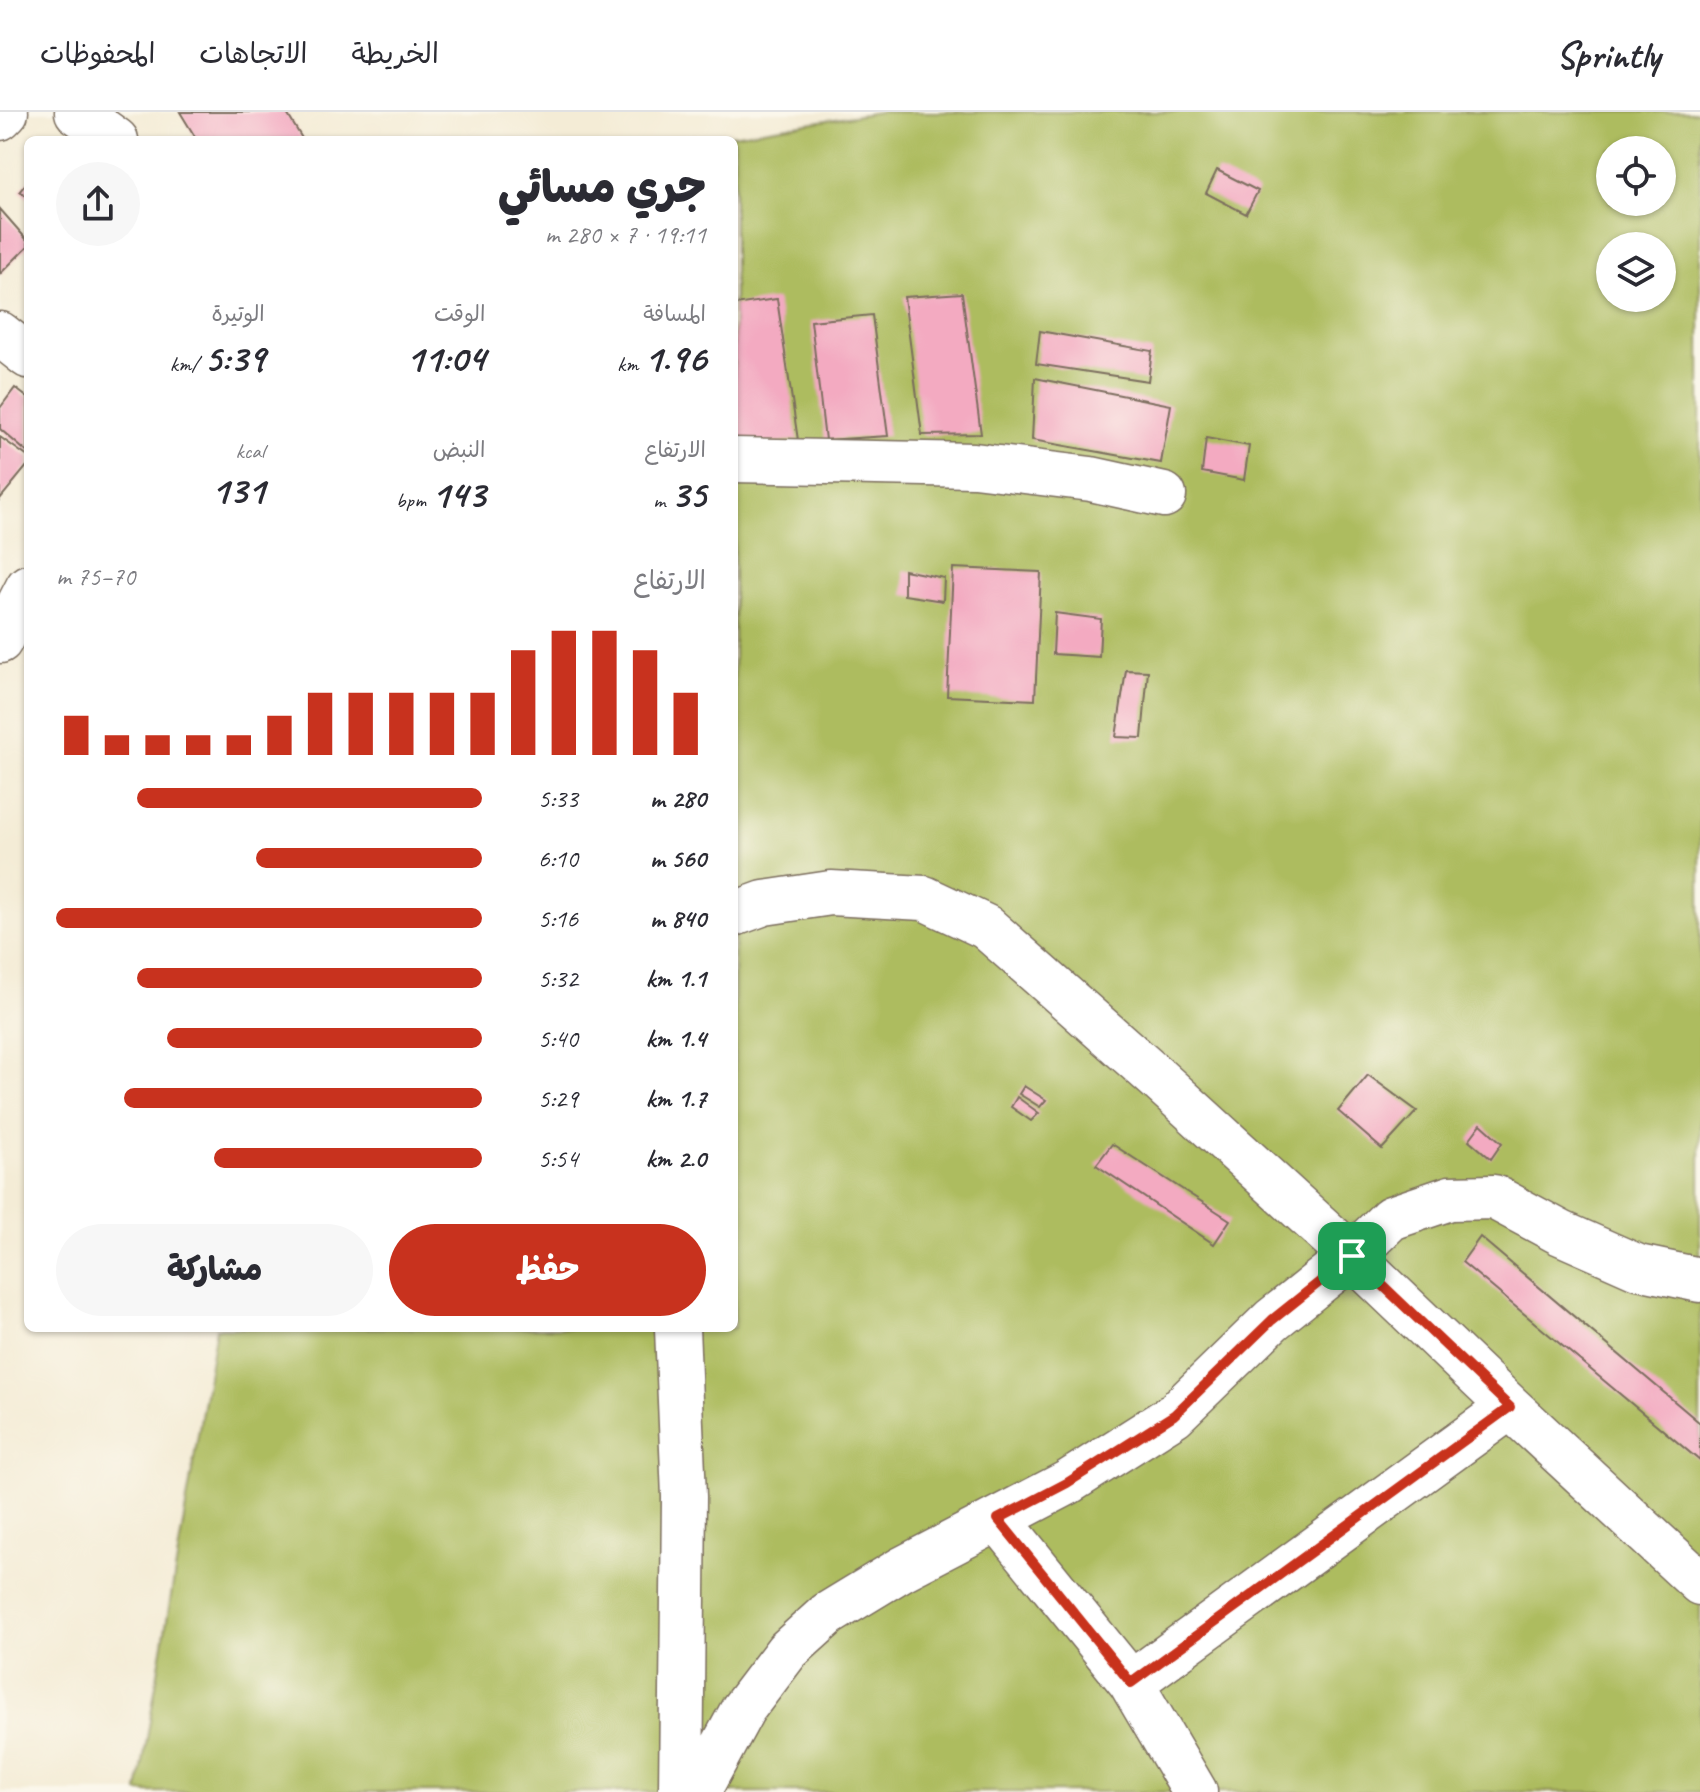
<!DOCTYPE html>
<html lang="ar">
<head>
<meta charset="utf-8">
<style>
  :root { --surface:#fff; --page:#f7f7f7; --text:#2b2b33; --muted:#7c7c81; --line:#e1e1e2; --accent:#c8321e }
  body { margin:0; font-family:Caveat,"Playpen Sans Arabic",sans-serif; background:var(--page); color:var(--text); direction:rtl; height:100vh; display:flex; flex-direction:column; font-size:30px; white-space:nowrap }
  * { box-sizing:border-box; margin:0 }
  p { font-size:26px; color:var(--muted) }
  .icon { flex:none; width:44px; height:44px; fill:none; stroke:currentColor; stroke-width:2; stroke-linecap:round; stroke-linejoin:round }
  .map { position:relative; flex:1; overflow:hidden; direction:ltr }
  .details { position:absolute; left:24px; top:24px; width:714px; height:1196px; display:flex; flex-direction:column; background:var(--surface); border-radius:12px; box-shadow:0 2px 6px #0004; direction:rtl }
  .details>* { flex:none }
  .controls { position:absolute; left:1596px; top:24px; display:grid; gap:16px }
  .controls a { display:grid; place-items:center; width:80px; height:80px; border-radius:50%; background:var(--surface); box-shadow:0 2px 6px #0004; font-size:40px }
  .pin { position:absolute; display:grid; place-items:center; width:68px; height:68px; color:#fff; margin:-34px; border-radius:16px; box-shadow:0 4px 12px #0006 }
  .round { display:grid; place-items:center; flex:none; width:84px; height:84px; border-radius:42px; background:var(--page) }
  .overview { display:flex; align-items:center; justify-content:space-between; height:136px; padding:0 32px }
  h1 { font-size:44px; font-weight:800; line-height:60px }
  .metrics { display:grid; grid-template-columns:repeat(3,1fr); gap:12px; height:136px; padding:8px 32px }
  .metrics div { display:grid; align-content:center }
  .metrics b { font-size:40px; font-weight:800 }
  .metrics small { font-size:22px; font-weight:400 }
  .metrics p { font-size:22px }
  .chart { height:224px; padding:16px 32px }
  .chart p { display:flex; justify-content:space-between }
  .chart svg { width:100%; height:144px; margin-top:8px; stroke:var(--accent); stroke-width:6 }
  .cta { display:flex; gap:16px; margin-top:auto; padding:16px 32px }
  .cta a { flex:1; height:92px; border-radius:48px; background:var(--accent); color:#fff; font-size:32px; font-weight:800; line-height:92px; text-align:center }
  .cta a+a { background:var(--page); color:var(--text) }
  ul { padding:0 32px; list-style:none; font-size:26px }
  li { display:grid; grid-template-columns:128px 96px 1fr; align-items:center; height:60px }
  li i { height:20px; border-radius:10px; background:var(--accent) }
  header { display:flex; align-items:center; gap:48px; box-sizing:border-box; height:112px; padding:0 40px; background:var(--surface); border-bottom:2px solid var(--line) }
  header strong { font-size:38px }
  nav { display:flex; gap:44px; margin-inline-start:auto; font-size:28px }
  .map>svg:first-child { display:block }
  .green { fill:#adbc5e; stroke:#74733e; stroke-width:2; fill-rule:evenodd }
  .building { fill:#f3aac1 }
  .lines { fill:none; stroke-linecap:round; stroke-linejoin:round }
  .minor-casing { stroke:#7c6e5e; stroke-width:47 }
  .minor { stroke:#fff; stroke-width:44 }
  .route-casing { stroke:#fff; stroke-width:16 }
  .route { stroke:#c8321e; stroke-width:10 }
</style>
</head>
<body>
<header>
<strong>Sprintly</strong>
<nav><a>الخريطة</a><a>الاتجاهات</a><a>المحفوظات</a></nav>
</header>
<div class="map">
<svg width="1700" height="1680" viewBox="0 0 1700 1680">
  <rect width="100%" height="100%" fill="#fbf7ec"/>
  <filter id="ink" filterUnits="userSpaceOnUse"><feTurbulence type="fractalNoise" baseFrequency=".0125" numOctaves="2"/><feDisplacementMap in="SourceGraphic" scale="16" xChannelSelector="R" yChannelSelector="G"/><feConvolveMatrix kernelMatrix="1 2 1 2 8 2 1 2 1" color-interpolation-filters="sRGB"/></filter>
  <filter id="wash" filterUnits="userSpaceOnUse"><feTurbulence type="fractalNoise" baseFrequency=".006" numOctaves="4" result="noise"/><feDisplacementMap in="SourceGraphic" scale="32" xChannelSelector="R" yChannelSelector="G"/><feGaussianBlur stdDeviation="1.8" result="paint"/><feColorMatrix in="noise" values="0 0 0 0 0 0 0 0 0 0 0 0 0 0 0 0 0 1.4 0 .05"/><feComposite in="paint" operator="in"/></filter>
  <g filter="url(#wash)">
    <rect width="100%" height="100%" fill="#f4ecd6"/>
    <!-- green -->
    <path class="green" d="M879 0H1700V1680H138L216 1216H734V28H699ZM1610 38H1662V90H1610ZM1610 134H1662V186H1610Z"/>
    <g id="blocks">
      <!-- building -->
      <path class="building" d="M180 0H286L303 28H197Z
        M1217 58 1258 79 1246 102 1206 81Z
        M28 69V86L20 79Z
        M0 97 28 129V134L0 162Z
        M962 181 981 322 922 323 904 185Z
        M777 187 798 328 735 335 734 193Z
        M872 203 888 324 825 328 811 209Z
        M1040 219 1152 239 1148 269 1036 252Z
        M1035 266 1171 293 1161 351 1032 328Z
        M15 276 28 286V341L0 317V296Z
        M0 325 28 345V353L0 387Z
        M1206 326 1249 334 1244 368 1202 360Z
        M953 456 1041 460 1035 588 947 584Z
        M904 458 944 466 943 489 904 483Z
        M1055 501 1101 507 1099 545 1053 542Z
        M1126 558 1148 559 1142 626 1116 625Z
        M1368 963 1417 999 1382 1037 1338 999Z
        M1024 974 1046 988 1040 995 1019 982Z
        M1017 985 1039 1001 1031 1009 1011 995Z
        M1481 1012 1502 1031 1491 1047 1469 1028Z
        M1112 1032 1230 1108 1214 1132 1096 1053Z
        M1480 1125 1700 1311V1349L1462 1150Z"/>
    </g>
  </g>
  <g filter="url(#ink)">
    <use href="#blocks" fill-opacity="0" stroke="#7c6e5e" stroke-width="2"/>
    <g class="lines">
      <!-- minor casing -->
      <g class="minor-casing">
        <path id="minor" d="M77 0 116 28
          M0 6 6 0
          M0 222 28 244
          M734 348 974 353 1091 367 1164 383
          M0 529 28 475
          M734 802 764 791 831 781 924 786 986 815 1158 967 1352 1144 1510 1295 1700 1471
          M677 1216 684 1385 681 1680
          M998 1407 1131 1571 1195 1680
          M1131 1571 1510 1295
          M698 1680 743 1597 787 1539 828 1502 902 1457 1067 1371 1174 1303 1272 1208 1352 1144 1391 1106 1450 1086 1494 1085 1561 1121 1638 1155 1700 1168"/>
      </g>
      <!-- minor -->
      <use href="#minor" class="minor"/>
    </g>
  </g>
  <g class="lines" filter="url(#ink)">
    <!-- route casing -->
    <g class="route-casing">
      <path id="route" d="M1352 1144 1510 1295 1131 1571 998 1407 1067 1371 1174 1303 1272 1208Z"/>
    </g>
    <!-- route -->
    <use href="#route" class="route"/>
  </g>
</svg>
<div class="controls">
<a><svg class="icon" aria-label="locate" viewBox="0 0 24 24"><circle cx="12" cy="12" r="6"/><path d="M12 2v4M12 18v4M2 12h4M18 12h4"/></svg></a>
<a><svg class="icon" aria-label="layers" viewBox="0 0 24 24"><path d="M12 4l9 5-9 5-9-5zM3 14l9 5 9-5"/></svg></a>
</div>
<div class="pin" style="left:1352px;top:1144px;background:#1e9e55"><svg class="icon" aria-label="arrive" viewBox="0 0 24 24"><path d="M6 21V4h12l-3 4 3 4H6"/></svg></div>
<section class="details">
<div class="overview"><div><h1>جري مسائي</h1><p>19:11 · 7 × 280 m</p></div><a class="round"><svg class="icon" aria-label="share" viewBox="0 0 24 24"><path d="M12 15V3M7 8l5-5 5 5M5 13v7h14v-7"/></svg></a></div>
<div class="metrics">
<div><p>المسافة</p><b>1.96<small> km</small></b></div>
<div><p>الوقت</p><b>11:04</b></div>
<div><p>الوتيرة</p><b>5:39<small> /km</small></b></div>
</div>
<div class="metrics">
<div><p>الارتفاع</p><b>35<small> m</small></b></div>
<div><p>النبض</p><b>143<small> bpm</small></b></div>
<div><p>kcal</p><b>131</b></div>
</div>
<div class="chart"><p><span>الارتفاع</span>70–75 m</p>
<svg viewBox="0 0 160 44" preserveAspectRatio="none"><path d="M5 44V32M15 44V38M25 44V38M35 44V38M45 44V38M55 44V32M65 44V25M75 44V25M85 44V25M95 44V25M105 44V25M115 44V12M125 44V6M135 44V6M145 44V12M155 44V25"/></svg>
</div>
<ul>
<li><b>280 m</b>5:33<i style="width:81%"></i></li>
<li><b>560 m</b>6:10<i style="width:53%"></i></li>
<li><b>840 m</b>5:16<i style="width:100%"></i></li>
<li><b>1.1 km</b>5:32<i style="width:81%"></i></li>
<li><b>1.4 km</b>5:40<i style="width:74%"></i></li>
<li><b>1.7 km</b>5:29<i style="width:84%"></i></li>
<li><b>2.0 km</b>5:54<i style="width:63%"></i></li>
</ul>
<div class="cta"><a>حفظ</a><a>مشاركة</a></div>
</section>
</div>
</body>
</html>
